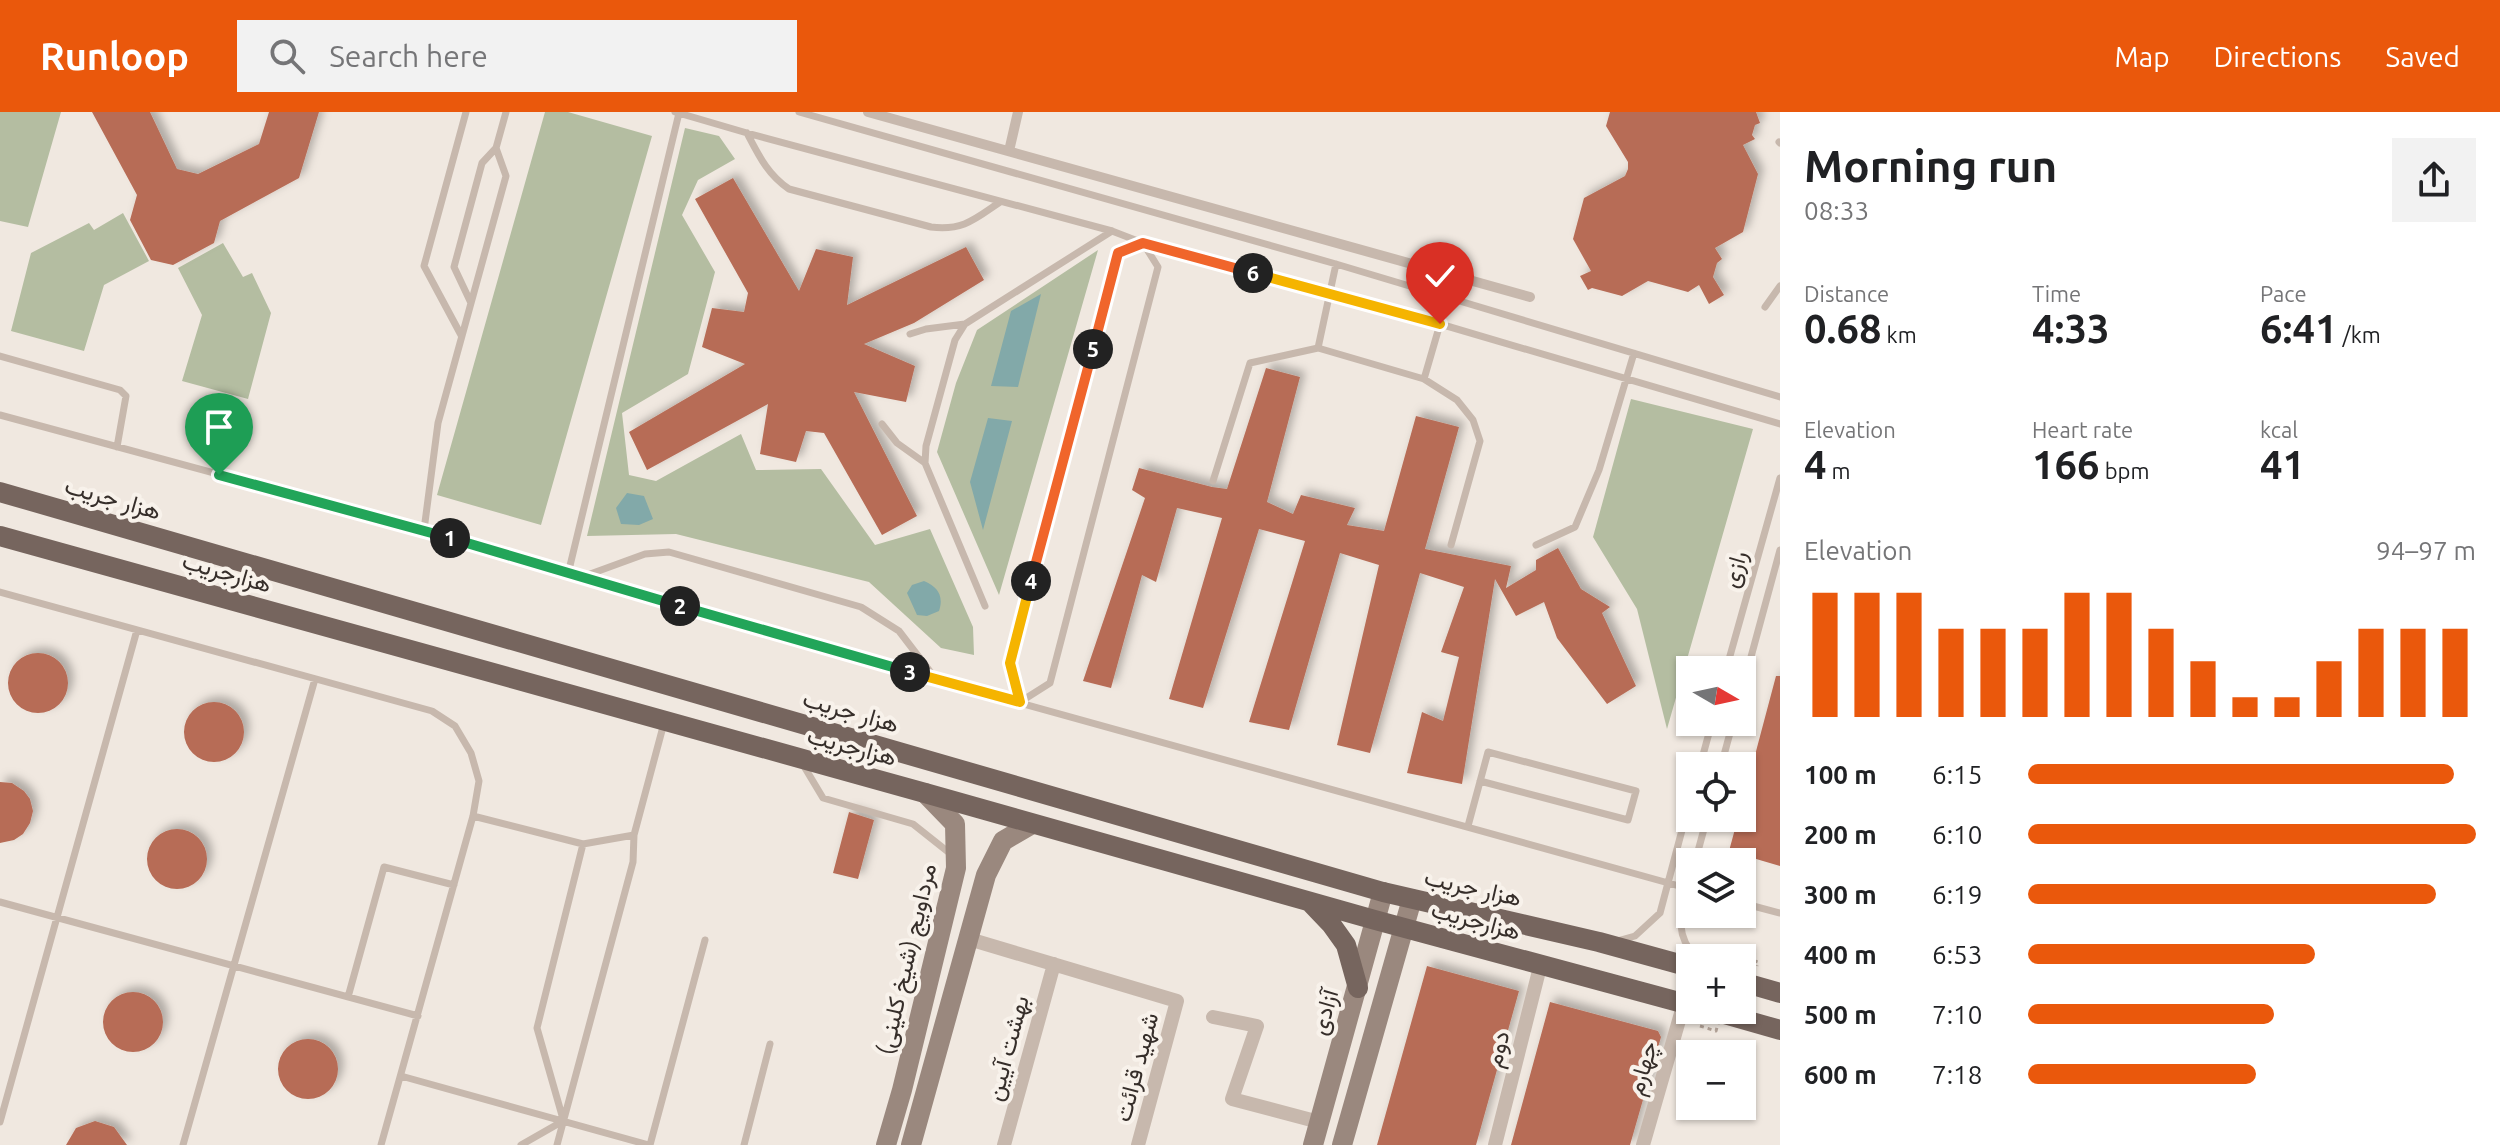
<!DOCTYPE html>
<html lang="en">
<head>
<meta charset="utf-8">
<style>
  :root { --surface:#fff; --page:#f2f2f2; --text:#202124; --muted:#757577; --accent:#ea580c }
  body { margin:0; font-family:Ubuntu,Vazirmatn,sans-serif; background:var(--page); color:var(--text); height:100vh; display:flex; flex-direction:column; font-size:30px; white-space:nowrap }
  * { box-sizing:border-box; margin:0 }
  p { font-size:26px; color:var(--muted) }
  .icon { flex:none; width:44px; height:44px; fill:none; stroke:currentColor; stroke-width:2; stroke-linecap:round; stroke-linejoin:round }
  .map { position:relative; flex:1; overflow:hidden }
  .drawer { display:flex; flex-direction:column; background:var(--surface); width:720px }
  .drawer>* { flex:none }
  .needle { width:52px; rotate:99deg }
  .controls { position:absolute; left:1676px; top:544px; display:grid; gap:16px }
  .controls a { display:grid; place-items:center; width:80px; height:80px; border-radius:0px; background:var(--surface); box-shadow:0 2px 6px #0004; font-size:40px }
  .pin { position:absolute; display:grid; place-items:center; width:68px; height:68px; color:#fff; margin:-82px -34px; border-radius:50% 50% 50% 0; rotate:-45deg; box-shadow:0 0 8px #0007 }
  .pin .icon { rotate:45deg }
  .km { position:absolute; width:40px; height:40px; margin:-20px; border-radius:50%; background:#222; color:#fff; font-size:22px; line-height:40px; text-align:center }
  .round { display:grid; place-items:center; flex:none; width:84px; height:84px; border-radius:0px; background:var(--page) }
  .summary { display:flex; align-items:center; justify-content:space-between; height:136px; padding:0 24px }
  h1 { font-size:44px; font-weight:700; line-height:60px }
  .figures { display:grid; grid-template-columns:repeat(3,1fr); gap:12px; height:136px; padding:8px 24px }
  .figures div { display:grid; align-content:center }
  .figures b { font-size:40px; font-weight:700 }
  .figures small { font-size:22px; font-weight:400 }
  .figures p { font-size:22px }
  .chart { height:224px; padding:16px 24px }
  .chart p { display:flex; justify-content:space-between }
  .chart svg { width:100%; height:144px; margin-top:8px; stroke:var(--accent); stroke-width:6 }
  ul { padding:0 24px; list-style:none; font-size:26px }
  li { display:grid; grid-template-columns:128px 96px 1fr; align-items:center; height:60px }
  li i { height:20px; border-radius:10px; background:var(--accent) }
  header { display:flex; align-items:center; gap:48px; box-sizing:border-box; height:112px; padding:0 40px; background:var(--accent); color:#fff }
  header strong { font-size:38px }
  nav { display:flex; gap:44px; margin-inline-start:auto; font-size:28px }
  .search { width:560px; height:72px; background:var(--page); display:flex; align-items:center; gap:20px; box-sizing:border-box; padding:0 28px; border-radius:0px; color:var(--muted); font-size:30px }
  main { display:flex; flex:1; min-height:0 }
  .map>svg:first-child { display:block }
  .green { fill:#b4bda1 }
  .water { fill:#82a9a9 }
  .building { fill:#b76c56; filter:url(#shadow) }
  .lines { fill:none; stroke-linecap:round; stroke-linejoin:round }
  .path { stroke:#b2a297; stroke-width:3; stroke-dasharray:4 4; stroke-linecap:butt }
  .service { stroke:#c7b8ad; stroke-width:7 }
  .pedestrian { stroke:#c7b8ad; stroke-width:10 }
  .minor { stroke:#c7b8ad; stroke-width:14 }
  .secondary { stroke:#9a887e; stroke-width:20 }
  .primary { stroke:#76655e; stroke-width:20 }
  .path-bridge { stroke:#b2a297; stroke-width:3; stroke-dasharray:4 4; stroke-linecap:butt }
  .split-1-casing { stroke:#fff; stroke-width:16 }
  .split-2-casing { stroke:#fff; stroke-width:16 }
  .split-3-casing { stroke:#fff; stroke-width:16 }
  .split-4-casing { stroke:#fff; stroke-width:16 }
  .split-5-casing { stroke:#fff; stroke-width:16 }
  .split-6-casing { stroke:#fff; stroke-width:16 }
  .split-7-casing { stroke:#fff; stroke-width:16 }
  .split-1 { stroke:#22a559; stroke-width:10 }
  .split-2 { stroke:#22a559; stroke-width:10 }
  .split-3 { stroke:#22a559; stroke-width:10 }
  .split-4 { stroke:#f5b400; stroke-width:10 }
  .split-5 { stroke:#f0652b; stroke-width:10 }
  .split-6 { stroke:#f0652b; stroke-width:10 }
  .split-7 { stroke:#f5b400; stroke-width:10 }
  .labels { text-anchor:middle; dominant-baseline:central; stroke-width:8; stroke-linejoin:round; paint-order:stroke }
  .street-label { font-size:24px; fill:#362e2a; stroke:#f8f2eb }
</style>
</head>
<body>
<header>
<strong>Runloop</strong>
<div class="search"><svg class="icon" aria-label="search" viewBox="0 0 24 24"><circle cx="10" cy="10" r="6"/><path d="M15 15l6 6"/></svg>Search here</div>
<nav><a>Map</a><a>Directions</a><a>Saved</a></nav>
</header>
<main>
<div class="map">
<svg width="1780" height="1033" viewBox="0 0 1780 1033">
  <defs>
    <filter id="shadow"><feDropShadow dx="5.5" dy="-5.5" stdDeviation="4" flood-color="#0004"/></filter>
  </defs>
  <rect width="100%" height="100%" fill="#f0e8e0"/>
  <!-- green -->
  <path class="green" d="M0 0H61L28 115 0 109Z
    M545 0H568L652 24 541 413 437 383Z
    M685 16 719 24 735 47 698 68 682 103 715 160 688 262 622 301 629 363 656 369 741 322 756 358 821 357 875 433 930 417 973 515 974 543 941 536 869 470 676 422 587 424Z
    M123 101 149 149 104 173 84 239 11 219 31 141 89 111 94 118Z
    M223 131 243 165 252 161 271 201 248 287 182 269 202 203 178 156Z
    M1098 138 999 483 937 340 956 271 977 218Z
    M1631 287 1753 317 1667 617 1637 497 1593 425Z"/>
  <!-- water -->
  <path class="water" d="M1041 182 1018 275 991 274 1011 199Z
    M988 306 1012 309 983 418 970 370Z
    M627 381 644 384 653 407 639 413 621 412 616 396Z
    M924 469C938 475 944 484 939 499L927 504 917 503 907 481 912 473Z"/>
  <!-- building -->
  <path class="building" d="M92 0H150L177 57 198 62 259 32 269 0H319L299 66 220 109 214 131 173 153 151 148 130 108 137 83Z
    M1610 0H1756L1760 11 1755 13 1752 23 1755 27 1743 33 1758 62 1743 120 1715 136 1722 147 1717 151 1713 165 1724 183 1709 192 1699 173 1688 180 1648 169 1622 184 1592 176 1588 178 1580 164 1591 159 1573 127 1584 86 1625 64 1628 57V50L1606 14Z
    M733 66 799 179 816 137 853 145 847 193 966 135 984 168 914 211 864 232 915 254 906 290 854 280 917 404 882 423 824 321 806 319 796 350 760 342 768 292 647 358 629 320 745 252 702 235 712 196 744 200 748 181 695 87Z
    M1266 256 1300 265 1267 390 1293 402 1301 383 1355 396 1347 413 1384 419 1416 304 1459 315 1425 437 1511 454 1506 476 1536 458V448L1558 436 1581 477 1610 495 1602 501 1636 574 1607 592 1557 526 1544 490 1516 504 1495 467 1462 672 1407 661 1422 600 1443 609 1459 545 1441 540 1464 475 1420 461 1370 641 1337 633 1379 453 1340 441 1289 618 1249 610 1305 429 1259 417 1203 596 1169 587 1222 406 1177 396 1156 470 1142 463 1111 576 1083 569 1145 386 1132 378 1139 356 1212 375 1227 377Z
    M8 571a30 30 0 1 1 60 0a30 30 0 1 1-60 0Z
    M1776 564H1780V754L1729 739 1738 706H1742V692Z
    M184 620a30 30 0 1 1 60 0a30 30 0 1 1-60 0Z
    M0 670 12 671 24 679 30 687 33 699 30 711 23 722 14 728 0 731Z
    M849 700 874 708 858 767 833 761Z
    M147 747a30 30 0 1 1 60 0a30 30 0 1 1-60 0Z
    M1427 854 1519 879 1476 1033H1377Z
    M103 910a30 30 0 1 1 60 0a30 30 0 1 1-60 0Z
    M1550 890 1658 919 1661 925 1630 1033H1511Z
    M278 957a30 30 0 1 1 60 0a30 30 0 1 1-60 0Z
    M95 1009 114 1015 127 1033H66L76 1016Z"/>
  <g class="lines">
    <!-- path -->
    <path class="path" d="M1734 846 1735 842 1758 850 1757 854"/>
    <!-- service -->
    <path class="service" d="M675 0 747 21 1112 119 1143 131 1440 212 1780 312
      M799 0 1336 152 1780 285
      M747 21C759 44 768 63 789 77L931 115C963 119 975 107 1000 90
      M1779 30 1780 31
      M1143 131 1158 155 1050 571 1020 590 1010 551 1118 141Z
      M471 191 454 155 482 51 496 36
      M1765 195 1780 174
      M1440 212 1424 267 1457 288 1473 308 1480 329 1451 433
      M910 222 926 217 965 212
      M461 223 424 154 466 0
      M1318 236 1336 152
      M0 244 120 278 126 284 117 335
      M0 303 424 418 937 568 1690 777
      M882 312 897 331 925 351
      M1213 369 1250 251 1318 236 1424 267
      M424 418 438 311 506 64 496 36 506 0
      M1536 433 1575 415 1599 358 1634 241
      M568 462 679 1
      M582 465 645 442 669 440 861 495 899 519 935 566
      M0 480 432 599 455 614 471 641 479 669 473 704 381 1033
      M985 494 925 351 926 334 955 228 965 212 1112 119
      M1726 558 1780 366
      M1742 578 1780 438
      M802 651 823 686 913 712 952 743
      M1700 654 1712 610
      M1721 654 1733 610
      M473 704 583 732 634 723
      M1468 714 1488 640 1636 679 1628 708 1480 669
      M1695 750 1707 706
      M1690 769C1682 800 1672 819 1696 846
      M0 790 418 904
      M1742 791 1780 801
      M1617 829 1635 824 1660 801 1690 688
      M348 885 384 755 454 773
      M401 964 649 1033
      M563 1007 537 916 583 732
      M0 1010 137 518
      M183 1033 315 567
      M521 1033 563 1009
      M557 1033 633 750 634 723 664 611
      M650 1033 705 828
      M744 1033 770 932"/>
    <!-- pedestrian -->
    <path class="pedestrian" d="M868 0 1530 185
      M1009 39 1018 0"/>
    <!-- minor -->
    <path class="minor" d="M969 827 1177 889 1138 1033
      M1213 905 1257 914 1232 987 1319 1010
      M1004 1033 1054 852
      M1495 1033 1541 851
      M1643 1033 1684 891"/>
    <!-- secondary -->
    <path class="secondary" d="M886 1033 902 978 956 756 955 712 925 681
      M911 1033 986 763 1003 729 1032 712
      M1313 1033 1383 780
      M1342 1033 1412 787"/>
    <!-- primary -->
    <path class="primary" d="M0 380 1383 780 1599 830 1690 855
      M0 424 925 681 1375 808 1690 893
      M1310 790 1331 812 1346 833 1358 876
      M1742 870 1780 881
      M1710 898 1780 918"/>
    <!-- path-bridge -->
    <path class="path-bridge" d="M1700 914 1716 919 1722 898"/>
  </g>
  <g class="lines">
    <!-- split-1 casing -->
    <g class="split-1-casing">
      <path id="split-1" d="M219 363 450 426"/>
    </g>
    <!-- split-2 casing -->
    <g class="split-2-casing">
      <path id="split-2" d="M450 426 680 494"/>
    </g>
    <!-- split-3 casing -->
    <g class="split-3-casing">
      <path id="split-3" d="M680 494 910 560"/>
    </g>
    <!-- split-4 casing -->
    <g class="split-4-casing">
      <path id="split-4" d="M910 560 1020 590 1010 551 1031 469"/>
    </g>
    <!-- split-5 casing -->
    <g class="split-5-casing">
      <path id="split-5" d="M1031 469 1093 237"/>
    </g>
    <!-- split-6 casing -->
    <g class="split-6-casing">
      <path id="split-6" d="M1093 237 1118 141 1143 131 1253 161"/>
    </g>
    <!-- split-7 casing -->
    <g class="split-7-casing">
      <path id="split-7" d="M1253 161 1440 212"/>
    </g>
    <!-- split-1 -->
    <use href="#split-1" class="split-1"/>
    <!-- split-2 -->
    <use href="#split-2" class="split-2"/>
    <!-- split-3 -->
    <use href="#split-3" class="split-3"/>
    <!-- split-4 -->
    <use href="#split-4" class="split-4"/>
    <!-- split-5 -->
    <use href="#split-5" class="split-5"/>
    <!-- split-6 -->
    <use href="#split-6" class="split-6"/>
    <!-- split-7 -->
    <use href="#split-7" class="split-7"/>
  </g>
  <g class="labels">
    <!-- street labels -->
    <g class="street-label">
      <text transform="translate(113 386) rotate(16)">هزار جریب</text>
      <text transform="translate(1734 457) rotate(-74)">رازی</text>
      <text transform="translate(227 460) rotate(16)">هزارجریب</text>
      <text transform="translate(851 599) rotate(16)">هزار جریب</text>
      <text transform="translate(852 634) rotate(15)">هزارجریب</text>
      <text transform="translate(1473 775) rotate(13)">هزار جریب</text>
      <text transform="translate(1476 808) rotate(15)">هزارجریب</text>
      <text transform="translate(906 847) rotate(-77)">مرداویج (شیخ کلینی)</text>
      <text transform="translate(1324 900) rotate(-74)">آزادی</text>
      <text transform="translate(1007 936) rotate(-75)">بهشت آیین</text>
      <text transform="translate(1497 937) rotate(-76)">دوم</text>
      <text transform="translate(1136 955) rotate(-75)">شهید قرائت</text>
      <text transform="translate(1642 956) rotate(-74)">چهارم</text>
    </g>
  </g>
</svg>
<div class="controls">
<a><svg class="needle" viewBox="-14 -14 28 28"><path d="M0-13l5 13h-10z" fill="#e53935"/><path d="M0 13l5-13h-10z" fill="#757577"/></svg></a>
<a><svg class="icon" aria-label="locate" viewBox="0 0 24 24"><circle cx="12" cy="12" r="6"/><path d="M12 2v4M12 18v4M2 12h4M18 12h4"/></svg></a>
<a><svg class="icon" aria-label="layers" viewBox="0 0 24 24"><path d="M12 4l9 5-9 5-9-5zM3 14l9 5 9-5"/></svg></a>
<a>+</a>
<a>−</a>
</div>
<div class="pin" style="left:219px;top:363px;background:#1e9e55"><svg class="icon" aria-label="arrive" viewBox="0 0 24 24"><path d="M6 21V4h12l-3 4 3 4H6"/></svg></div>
<div class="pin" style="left:1440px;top:212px;background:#d93025"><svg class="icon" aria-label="check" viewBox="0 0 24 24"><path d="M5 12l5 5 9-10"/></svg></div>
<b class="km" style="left:450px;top:426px">1</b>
<b class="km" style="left:680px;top:494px">2</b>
<b class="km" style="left:910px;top:560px">3</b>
<b class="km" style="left:1031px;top:469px">4</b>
<b class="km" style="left:1093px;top:237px">5</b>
<b class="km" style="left:1253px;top:161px">6</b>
</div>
<section class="drawer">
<div class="summary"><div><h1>Morning run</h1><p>08:33</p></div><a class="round"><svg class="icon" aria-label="share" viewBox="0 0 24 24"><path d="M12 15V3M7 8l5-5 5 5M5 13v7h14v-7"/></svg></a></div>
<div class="figures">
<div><p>Distance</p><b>0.68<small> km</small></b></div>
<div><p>Time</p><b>4:33</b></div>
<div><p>Pace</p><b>6:41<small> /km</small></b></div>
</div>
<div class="figures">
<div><p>Elevation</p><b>4<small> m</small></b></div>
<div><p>Heart rate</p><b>166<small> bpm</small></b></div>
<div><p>kcal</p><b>41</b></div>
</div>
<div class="chart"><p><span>Elevation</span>94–97 m</p>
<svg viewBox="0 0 160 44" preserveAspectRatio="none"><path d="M5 44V6M15 44V6M25 44V6M35 44V17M45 44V17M55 44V17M65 44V6M75 44V6M85 44V17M95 44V27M105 44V38M115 44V38M125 44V27M135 44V17M145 44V17M155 44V17"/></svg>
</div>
<ul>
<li><b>100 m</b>6:15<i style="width:95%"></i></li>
<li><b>200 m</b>6:10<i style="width:100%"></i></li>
<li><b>300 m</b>6:19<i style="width:91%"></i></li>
<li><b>400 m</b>6:53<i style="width:64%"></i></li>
<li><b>500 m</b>7:10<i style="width:55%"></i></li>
<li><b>600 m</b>7:18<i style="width:51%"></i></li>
</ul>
</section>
</main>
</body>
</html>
